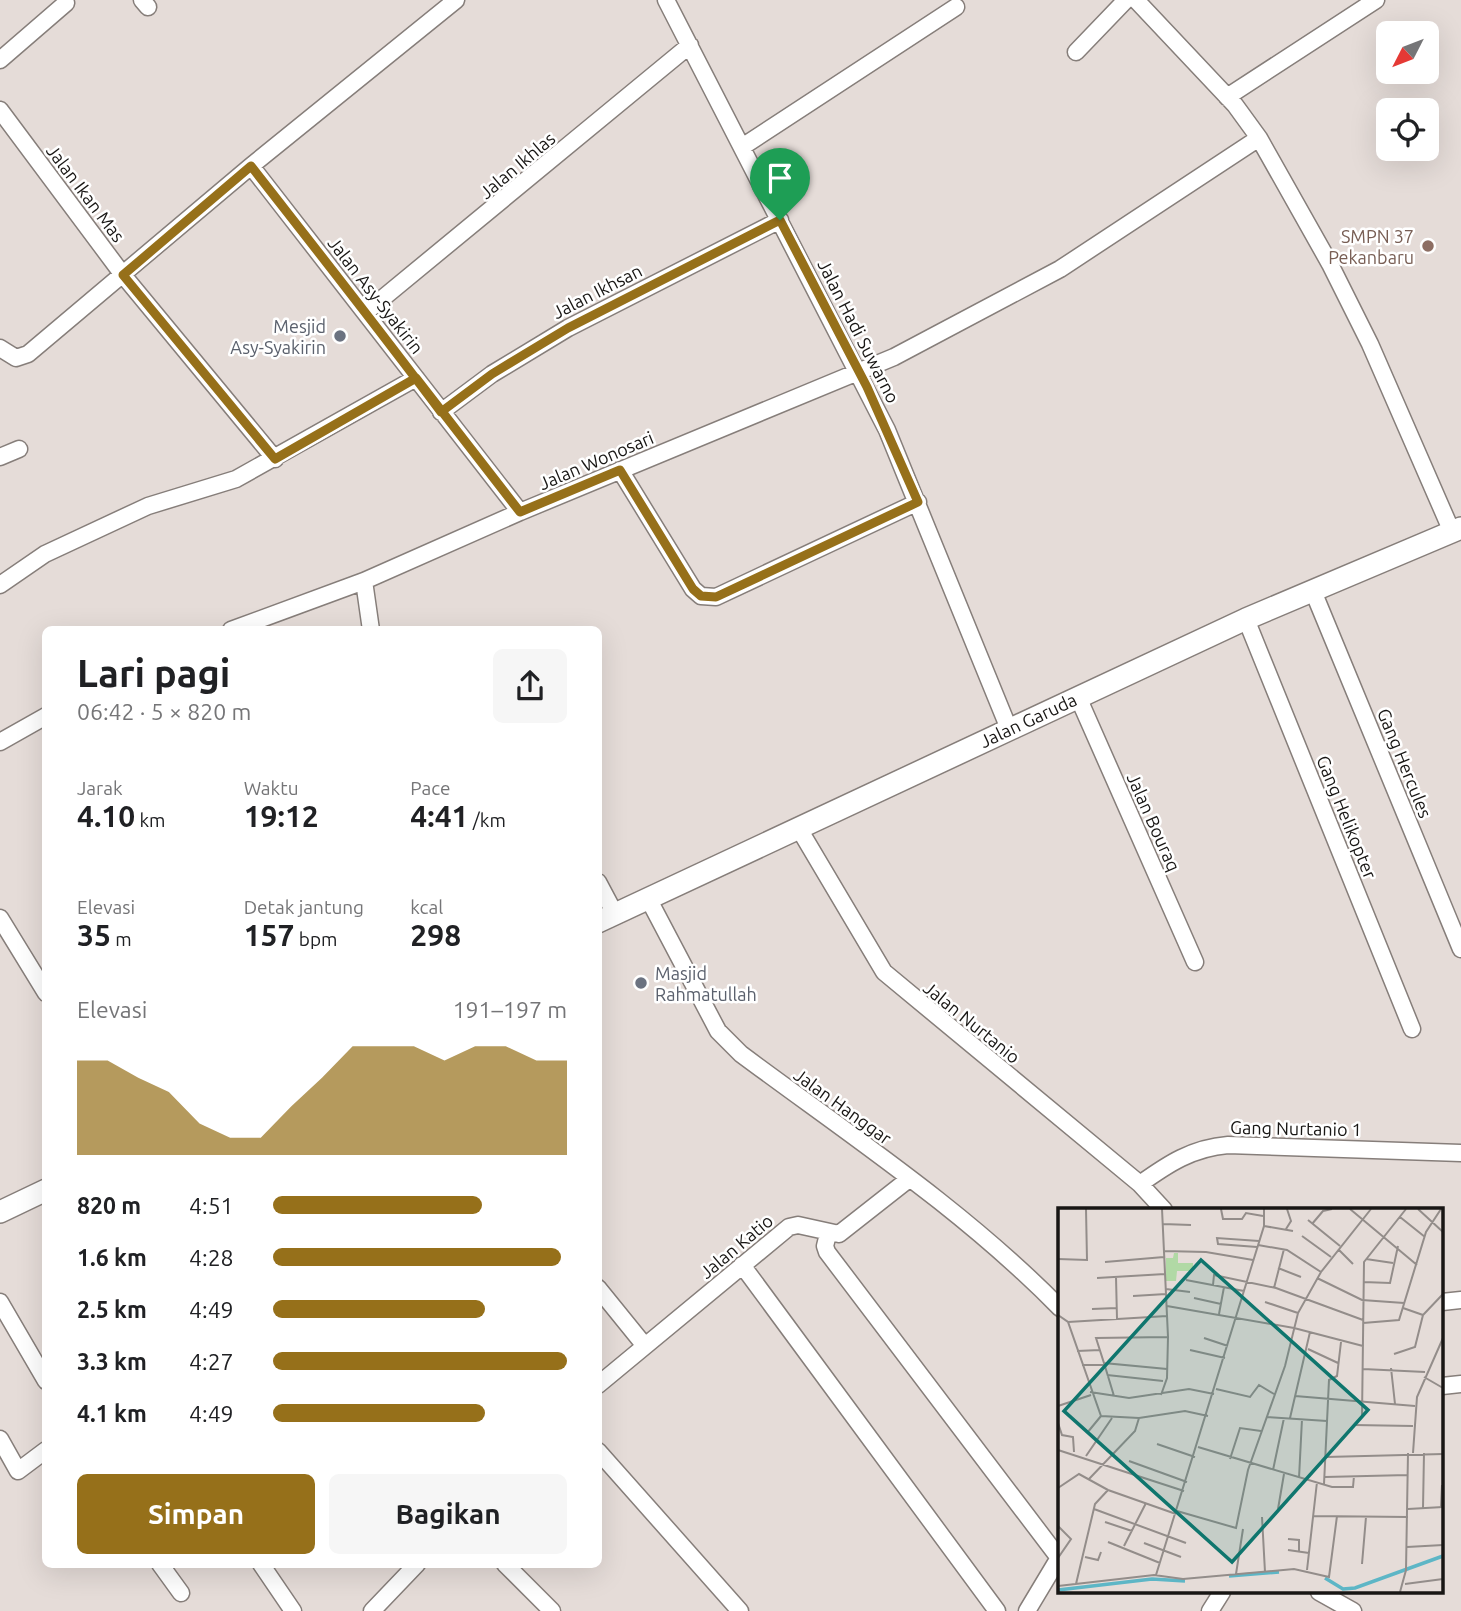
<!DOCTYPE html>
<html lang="id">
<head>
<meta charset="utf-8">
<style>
  :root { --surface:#fff; --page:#f6f6f6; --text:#202124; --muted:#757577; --accent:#96701a }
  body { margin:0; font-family:Ubuntu,sans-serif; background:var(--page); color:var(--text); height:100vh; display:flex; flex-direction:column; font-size:26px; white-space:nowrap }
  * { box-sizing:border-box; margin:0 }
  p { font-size:23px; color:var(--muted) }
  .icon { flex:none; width:38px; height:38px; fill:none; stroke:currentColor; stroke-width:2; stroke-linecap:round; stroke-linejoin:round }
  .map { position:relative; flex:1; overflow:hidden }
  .drawer { position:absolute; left:42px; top:626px; width:560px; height:942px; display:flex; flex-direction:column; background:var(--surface); border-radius:10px; box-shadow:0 7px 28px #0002 }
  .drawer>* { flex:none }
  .needle { width:46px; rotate:228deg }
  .fabs { position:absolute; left:1376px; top:21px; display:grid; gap:14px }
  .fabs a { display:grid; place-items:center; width:63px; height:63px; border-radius:10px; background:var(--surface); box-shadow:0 7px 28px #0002; font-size:35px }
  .pin { position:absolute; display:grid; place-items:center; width:60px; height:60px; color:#fff; margin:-72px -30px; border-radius:50% 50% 50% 0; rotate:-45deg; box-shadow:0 0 7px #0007 }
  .pin .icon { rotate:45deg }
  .round { display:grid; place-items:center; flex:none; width:74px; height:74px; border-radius:10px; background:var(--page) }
  .head { display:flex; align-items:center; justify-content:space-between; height:119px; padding:0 35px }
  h1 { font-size:38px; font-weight:700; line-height:52px }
  .stats { display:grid; grid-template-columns:repeat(3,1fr); gap:10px; height:119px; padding:7px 35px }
  .stats div { display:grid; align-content:center }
  .stats b { font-size:30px; font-weight:700 }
  .stats small { font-size:19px; font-weight:400 }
  .stats p { font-size:19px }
  .chart { height:196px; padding:14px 35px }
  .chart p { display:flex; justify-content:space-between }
  .chart svg { width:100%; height:126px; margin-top:7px; fill:var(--accent); opacity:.7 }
  .primary-button { display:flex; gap:14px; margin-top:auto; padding:14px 35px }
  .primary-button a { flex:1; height:80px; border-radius:10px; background:var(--accent); color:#fff; font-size:28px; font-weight:700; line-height:80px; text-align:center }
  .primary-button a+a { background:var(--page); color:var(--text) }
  ul { padding:0 35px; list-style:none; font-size:23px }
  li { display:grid; grid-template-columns:112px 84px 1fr; align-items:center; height:52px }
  li i { height:18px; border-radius:9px; background:var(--accent) }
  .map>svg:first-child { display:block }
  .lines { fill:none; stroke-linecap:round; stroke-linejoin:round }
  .street-casing { stroke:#867e7a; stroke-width:19 }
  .secondary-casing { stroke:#867e7a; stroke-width:24 }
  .street { stroke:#fff; stroke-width:16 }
  .secondary { stroke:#fff; stroke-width:21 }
  .route-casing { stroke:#fff; stroke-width:14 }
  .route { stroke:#96701a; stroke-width:9 }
  .education-dot { fill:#8d6e63; stroke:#fff; stroke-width:2.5 }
  .worship-dot { fill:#6b7280; stroke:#fff; stroke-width:2.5 }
  .labels { text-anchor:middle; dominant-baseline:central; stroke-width:5; stroke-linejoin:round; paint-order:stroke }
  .street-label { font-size:18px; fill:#181614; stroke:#fff }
  .education-label { font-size:18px; fill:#785e54; stroke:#fff; text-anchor:end }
  .worship-label { font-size:18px; fill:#5b616d; stroke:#fff; text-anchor:end }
  .inset-river { fill:none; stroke:#5db6c6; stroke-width:3.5 }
  .inset-road { fill:none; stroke:#938d8a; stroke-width:2 }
  .view { fill:#0f766e; fill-opacity:0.15; stroke:#0f766e; stroke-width:3.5 }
  .inset-edge { fill:none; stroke:#181614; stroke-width:3.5 }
</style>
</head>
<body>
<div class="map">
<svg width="1461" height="1611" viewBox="0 0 1461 1611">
  <rect width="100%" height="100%" fill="#e5dcd8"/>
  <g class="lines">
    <!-- street casing -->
    <g class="street-casing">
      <path id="street" d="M142 0 148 7
        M666 0 887 430 1009 729
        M1136 0 1235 105 1259 138
        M1076 52 1126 0
        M0 60 66 3
        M1227 97 1376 0
        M0 110 123 275 275 459
        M742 147 956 7
        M251 166 520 512
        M366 312 690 45
        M0 348 16 358 28 354 251 166 456 0
        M441 412 492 374 568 328 780 220
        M0 457 19 449
        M620 470 693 589 701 596 716 597 918 502
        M364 581 371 630
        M0 585 45 554 148 506 236 479 416 378
        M1313 591 1461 949
        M1246 619 1412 1029
        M231 630 364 581 520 512 894 357 1060 269 1259 138 1330 264 1370 344 1452 532
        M1078 697 1195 962
        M0 742 46 716
        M798 827 884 972 1140 1184 1164 1210
        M598 882 615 914
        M648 898 718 1031 741 1054C850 1135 965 1211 1060 1308
        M0 918 46 993
        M1140 1184C1168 1164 1192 1148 1228 1145L1461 1153
        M828 1234 825 1246 827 1252 1059 1558
        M742 1265 997 1611
        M598 1288 645 1346
        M0 1302 46 1381
        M1442 1302 1461 1300
        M598 1385 789 1227 798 1225 839 1234 909 1179
        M1442 1386 1461 1384
        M0 1439 18 1471 46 1450
        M598 1451 740 1611
        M160 1564 181 1593
        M261 1564 293 1611
        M505 1564 552 1611
        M1319 1592 1353 1611
        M372 1611 417 1564
        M1027 1611 1060 1556
        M1210 1611 1222 1592"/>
    </g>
    <!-- secondary casing -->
    <g class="secondary-casing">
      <path id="secondary" d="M598 922 1246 619 1461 528
        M0 1212 46 1190"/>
    </g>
    <!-- street -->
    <use href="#street" class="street"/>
    <!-- secondary -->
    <use href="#secondary" class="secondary"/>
  </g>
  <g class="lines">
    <!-- route casing -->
    <g class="route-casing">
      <path id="route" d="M780 220 568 328 492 374 441 412C379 329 315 248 251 166L123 275 275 459 416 378 520 512 620 470 693 589 701 596 716 597 918 502 867 387 780 220"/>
    </g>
    <!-- route -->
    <use href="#route" class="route"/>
  </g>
  <!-- markers -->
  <circle class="education-dot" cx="1428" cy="246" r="7"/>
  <g class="worship-dot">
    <circle cx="340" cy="336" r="7"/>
    <circle cx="641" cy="983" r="7"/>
  </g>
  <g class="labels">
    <!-- street labels -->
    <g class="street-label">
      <text transform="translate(517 165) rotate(-40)">Jalan Ikhlas</text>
      <text transform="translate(86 193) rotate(53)">Jalan Ikan Mas</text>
      <text transform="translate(597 291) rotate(-27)">Jalan Ikhsan</text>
      <text transform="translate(376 295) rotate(52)">Jalan Asy-Syakirin</text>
      <text transform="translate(859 331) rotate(63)">Jalan Hadi Suwarno</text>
      <text transform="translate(596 460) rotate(-23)">Jalan Wonosari</text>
      <text transform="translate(1028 720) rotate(-25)">Jalan Garuda</text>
      <text transform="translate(1405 763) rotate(68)">Gang Hercules</text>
      <text transform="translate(1347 817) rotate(68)">Gang Helikopter</text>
      <text transform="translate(1154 822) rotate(66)">Jalan Bouraq</text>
      <text transform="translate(972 1022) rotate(39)">Jalan Nurtanio</text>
      <text transform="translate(843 1106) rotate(36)">Jalan Hanggar</text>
      <text transform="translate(1296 1128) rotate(1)">Gang Nurtanio 1</text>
      <text transform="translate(736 1246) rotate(-40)">Jalan Katio</text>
    </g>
    <!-- education labels -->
    <g class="education-label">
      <text x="1414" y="236">SMPN 37<tspan x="1414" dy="21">Pekanbaru</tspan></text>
    </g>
    <!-- worship labels -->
    <g class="worship-label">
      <text x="326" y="326">Mesjid<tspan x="326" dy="21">Asy-Syakirin</tspan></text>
      <text x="655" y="973" text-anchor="start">Masjid<tspan x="655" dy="21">Rahmatullah</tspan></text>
    </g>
  </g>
  <!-- overview -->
  <g transform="translate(1058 1208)">
    <rect width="385" height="385" fill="#e5dcd8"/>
    <path d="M116 45H120V55H135V63H119L118 73H108V50H115Z" fill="#b1d9a5"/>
    <path class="inset-river" d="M171 368 221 364M267 370 285 381 297 380 385 348M0 382 94 371 127 373"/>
    <path class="inset-road" d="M163 1 165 11H184L188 5 205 8M292 1 359 57M360 1 385 24M342 9 367 29M250 12 282 38M105 16 133 17M254 16 265 3 274 1M206 18 235 23M228 21 233 13 229 1M244 28 273 49M200 37 229 42 263 64M199 39 160 36 159 30 201 33M280 41 295 56M106 43 148 44 195 52M0 51 29 52 28 1M308 51 335 55M47 54 106 49M220 60 243 69M58 69 59 111M39 70 107 66M259 70 304 92 346 95M128 72 186 83M305 74 332 75 340 38M155 77 156 67 218 80 305 112M216 80 226 41M108 81 132 84M75 88 108 86M136 90 163 96M207 94 240 105M109 98 236 120 305 138M345 100 365 107M34 101 59 100M161 106 166 79M0 107 10 114 43 208 81 210 127 203 150 208M10 114 109 108M305 115 341 112 368 24 383 1M146 130 170 138M250 141 280 155M132 142 167 150M19 143 42 142M336 146 357 139 365 107 385 86M46 155 56 188M24 157H46M333 160 337 196M109 161 46 155 38 130 110 129M305 161 367 164M49 167 105 173M366 169 385 180M158 181 192 189 201 177 216 186M32 184 71 190 131 181 156 186M103 187 109 170 110 129 104 1M237 188 357 198M0 198 33 187M209 209 269 213M304 209 306 54 348 1M232 210 252 124M0 215 4 227 15 229 16 244M296 217 355 218M29 225 43 208M99 236 137 249M140 239 274 279H295L296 268M0 242 126 283M355 245 359 189 385 130M28 248 54 210M268 249 385 246M172 251 182 220 203 223M71 253 129 274M215 262 226 210M267 269 350 267M241 270 244 211M31 271 77 223 81 210M266 276 271 172 279 168 283 134M0 280 21 266 50 282 118 306M383 299 384 277M365 300 366 245M36 301 128 335M220 301 226 266M350 301 385 299M119 303 178 320 190 262 227 158 240 105 263 64 313 1M255 308 350 309M204 309 207 364M47 314 74 323M0 318 13 331 0 350M230 331 241 332V343M50 334 102 355M86 335 123 349M66 338 88 295M349 339 385 337M230 342 251 345M27 349 40 352 43 344M304 356 308 309M249 362 259 274M178 366 185 321M98 367 206 18V1M18 376 37 296 50 282M347 376 385 371M0 378 96 367 125 371 236 361 271 369 279 308M342 384 348 362 350 245"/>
    <path class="view" d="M143 52 310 202 174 354 6 203Z"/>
    <rect width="385" height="385" class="inset-edge"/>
  </g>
</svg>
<div class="fabs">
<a><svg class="needle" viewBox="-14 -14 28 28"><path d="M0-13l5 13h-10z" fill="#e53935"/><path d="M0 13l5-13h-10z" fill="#757577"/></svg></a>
<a><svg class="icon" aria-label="locate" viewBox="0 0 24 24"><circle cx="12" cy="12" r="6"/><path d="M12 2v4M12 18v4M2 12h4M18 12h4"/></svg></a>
</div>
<div class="pin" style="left:780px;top:220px;background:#1e9e55"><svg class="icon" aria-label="arrive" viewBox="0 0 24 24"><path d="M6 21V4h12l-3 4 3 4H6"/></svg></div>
<section class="drawer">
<div class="head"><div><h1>Lari pagi</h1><p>06:42 · 5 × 820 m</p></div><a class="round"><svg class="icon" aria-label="share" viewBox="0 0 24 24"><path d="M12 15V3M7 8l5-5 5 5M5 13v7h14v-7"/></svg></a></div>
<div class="stats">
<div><p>Jarak</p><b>4.10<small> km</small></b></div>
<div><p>Waktu</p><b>19:12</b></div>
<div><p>Pace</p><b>4:41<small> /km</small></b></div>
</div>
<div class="stats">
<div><p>Elevasi</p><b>35<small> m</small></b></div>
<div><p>Detak jantung</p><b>157<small> bpm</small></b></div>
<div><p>kcal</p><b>298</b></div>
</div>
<div class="chart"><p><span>Elevasi</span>191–197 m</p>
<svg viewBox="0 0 160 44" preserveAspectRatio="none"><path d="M0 44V11L10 11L20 17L30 22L40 33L50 38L60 38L70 27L80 17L90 6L100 6L110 6L120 11L130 6L140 6L150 11L160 11V44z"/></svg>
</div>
<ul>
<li><b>820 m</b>4:51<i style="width:71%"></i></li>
<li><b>1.6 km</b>4:28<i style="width:98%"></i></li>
<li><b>2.5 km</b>4:49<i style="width:72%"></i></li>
<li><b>3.3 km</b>4:27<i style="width:100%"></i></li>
<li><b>4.1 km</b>4:49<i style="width:72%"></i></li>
</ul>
<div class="primary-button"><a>Simpan</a><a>Bagikan</a></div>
</section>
</div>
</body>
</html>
